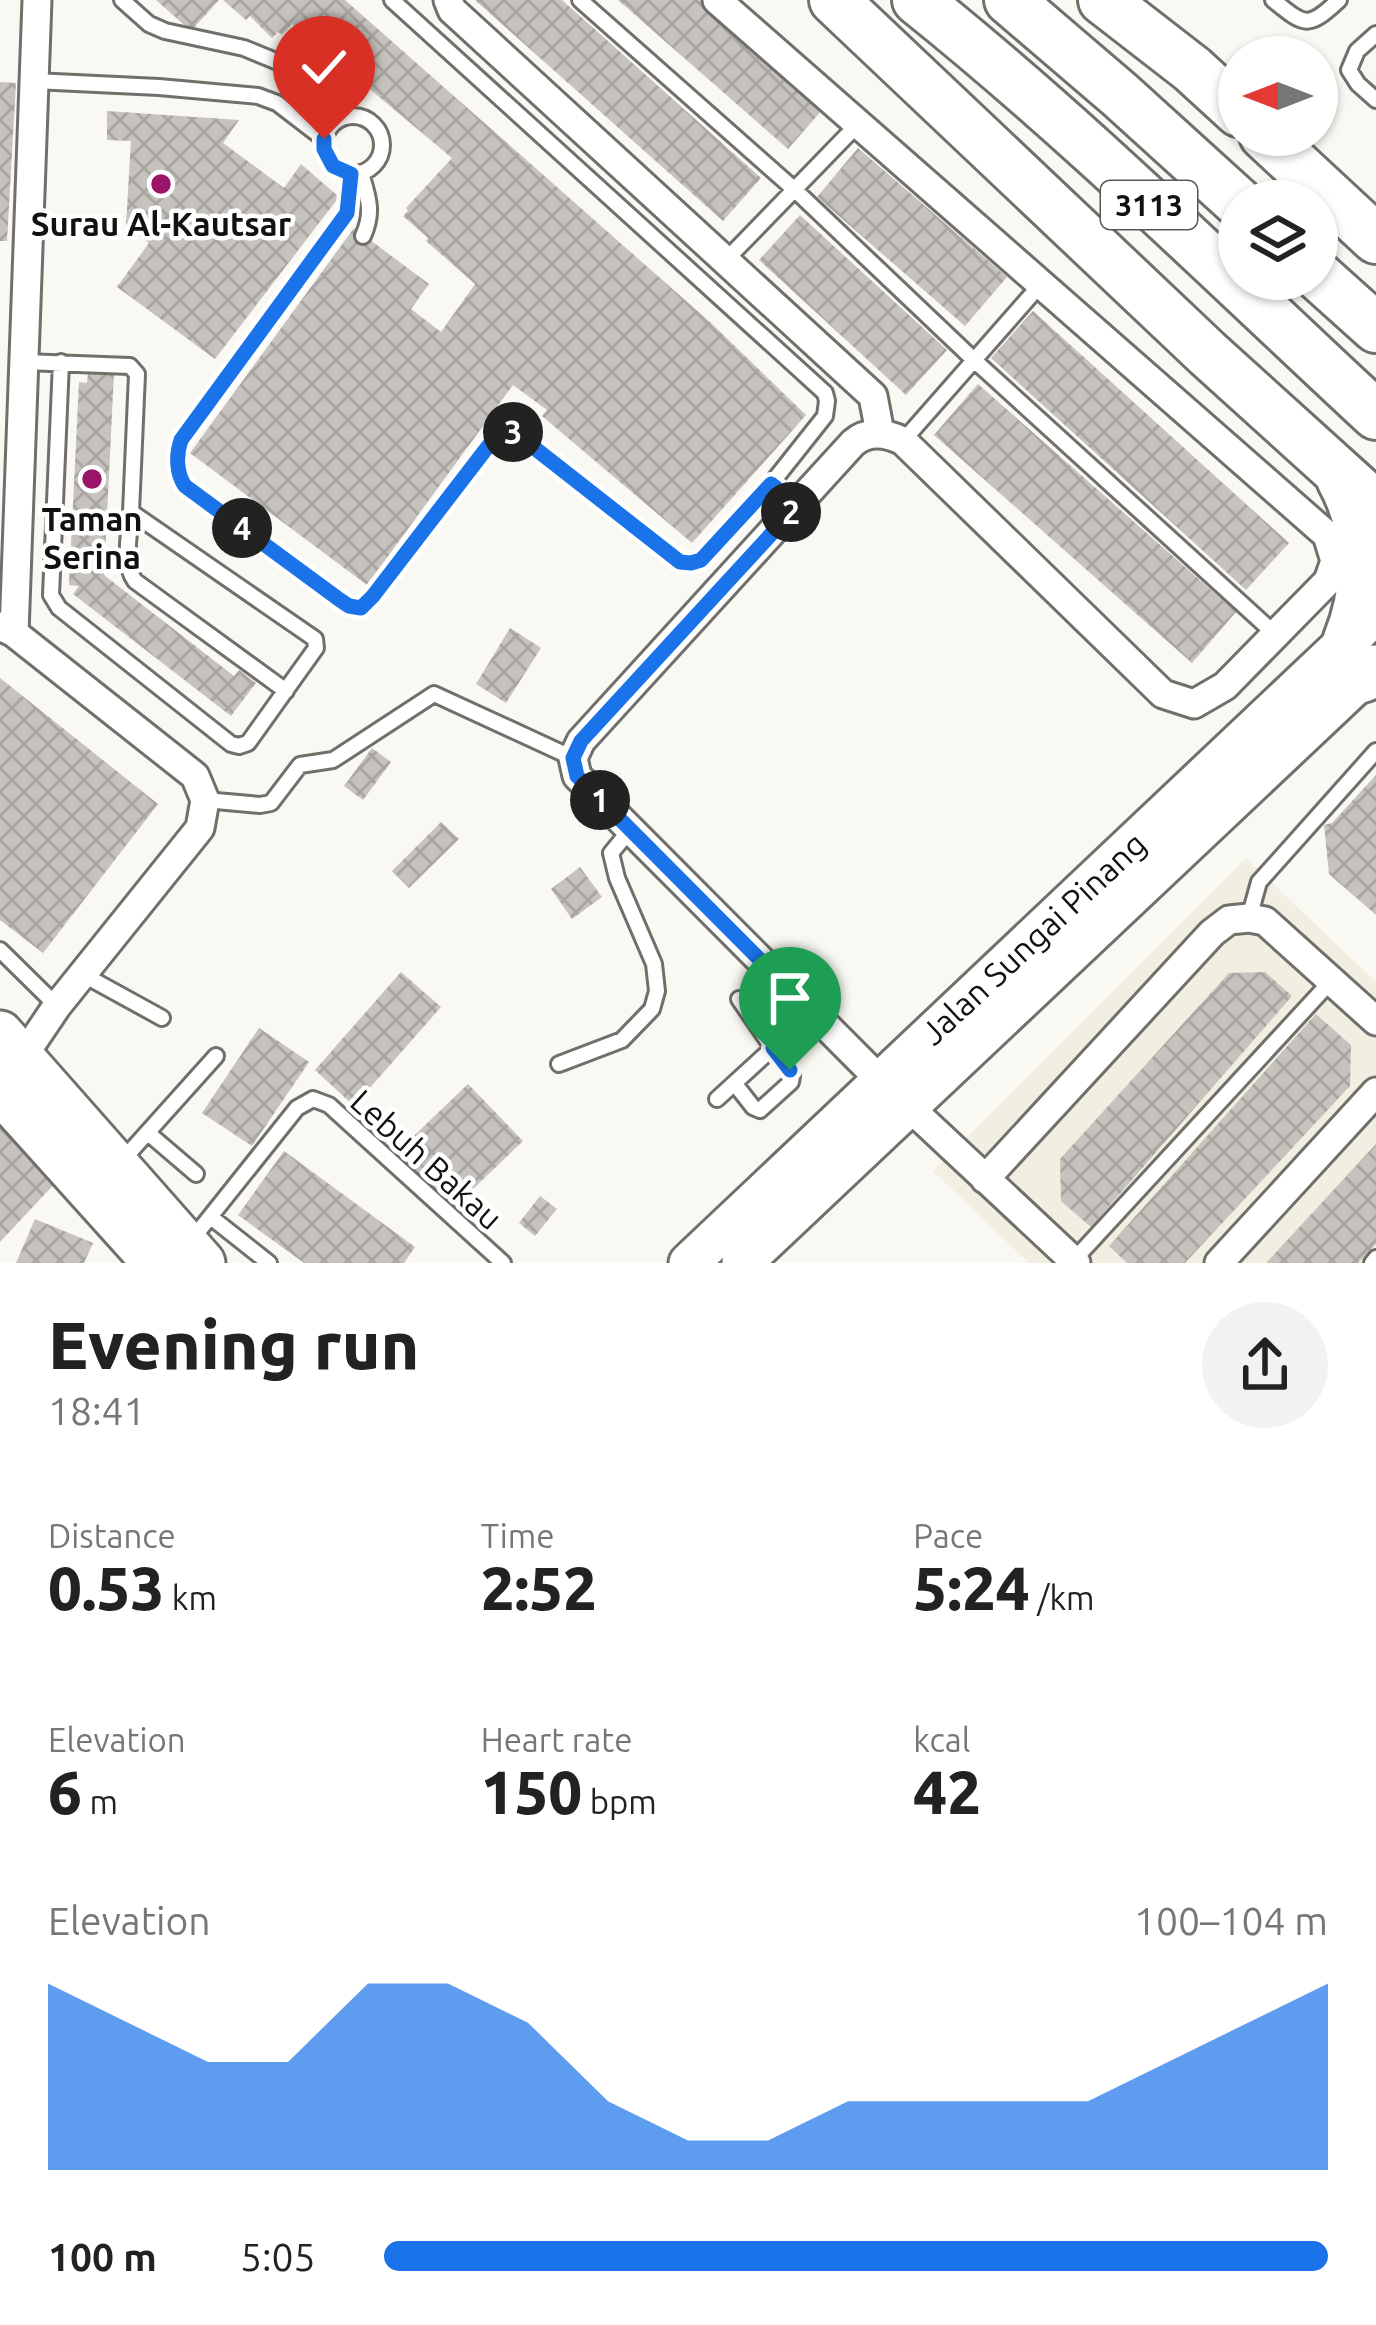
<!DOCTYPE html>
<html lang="en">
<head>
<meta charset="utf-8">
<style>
  :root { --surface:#fff; --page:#f2f2f2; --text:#222; --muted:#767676; --accent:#1a73e8 }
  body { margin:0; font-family:Ubuntu,sans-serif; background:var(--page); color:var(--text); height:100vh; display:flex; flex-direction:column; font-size:45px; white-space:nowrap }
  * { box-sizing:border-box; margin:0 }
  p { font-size:39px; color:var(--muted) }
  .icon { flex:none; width:66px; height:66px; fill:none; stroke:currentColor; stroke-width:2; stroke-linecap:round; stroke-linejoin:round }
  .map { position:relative; height:1263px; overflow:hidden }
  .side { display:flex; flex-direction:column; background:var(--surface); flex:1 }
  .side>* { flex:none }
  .needle { width:78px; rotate:270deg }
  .buttons { position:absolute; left:1218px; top:36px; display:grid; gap:24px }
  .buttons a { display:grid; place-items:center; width:120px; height:120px; border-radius:50%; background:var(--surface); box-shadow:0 3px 9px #0004; font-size:60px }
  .pin { position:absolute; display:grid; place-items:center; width:102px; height:102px; color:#fff; margin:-123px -51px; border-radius:50% 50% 50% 0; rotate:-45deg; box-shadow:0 0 12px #0007 }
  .pin .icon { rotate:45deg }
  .km { position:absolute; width:60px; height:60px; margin:-30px; border-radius:50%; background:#222; color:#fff; font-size:33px; line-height:60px; text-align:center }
  .round { display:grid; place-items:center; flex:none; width:126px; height:126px; border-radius:63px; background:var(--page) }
  .summary { display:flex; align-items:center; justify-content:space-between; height:204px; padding:0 48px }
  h1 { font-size:66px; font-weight:800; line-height:90px }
  .figures { display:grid; grid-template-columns:repeat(3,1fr); gap:18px; height:204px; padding:12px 48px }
  .figures div { display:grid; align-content:center }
  .figures b { font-size:60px; font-weight:800 }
  .figures small { font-size:33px; font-weight:400 }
  .figures p { font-size:33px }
  .chart { height:336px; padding:24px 48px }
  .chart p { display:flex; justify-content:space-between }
  .chart svg { width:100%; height:216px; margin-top:12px; fill:var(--accent); opacity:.7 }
  ul { padding:0 48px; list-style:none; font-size:39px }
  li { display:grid; grid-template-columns:192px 144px 1fr; align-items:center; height:90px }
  li i { height:30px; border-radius:15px; background:var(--accent) }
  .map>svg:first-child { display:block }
  .built { fill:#f1efe1 }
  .building { fill:url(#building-cross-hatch) }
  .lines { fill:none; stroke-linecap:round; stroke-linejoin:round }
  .service-casing { stroke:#706f6a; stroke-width:20 }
  .minor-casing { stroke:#706f6a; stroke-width:33 }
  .secondary-casing { stroke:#706f6a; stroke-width:45 }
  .primary-casing { stroke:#706f6a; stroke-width:51 }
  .trunk-casing { stroke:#706f6a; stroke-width:54 }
  .service { stroke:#fff; stroke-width:14 }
  .minor { stroke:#fff; stroke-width:27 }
  .secondary { stroke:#fff; stroke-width:39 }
  .primary { stroke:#fff; stroke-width:45 }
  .trunk { stroke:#fff; stroke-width:48 }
  .route-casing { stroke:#fff; stroke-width:24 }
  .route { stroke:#1a73e8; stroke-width:15 }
  .poi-dot { fill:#9a1567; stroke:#fff; stroke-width:4.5 }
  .labels { text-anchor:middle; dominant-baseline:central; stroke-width:9; stroke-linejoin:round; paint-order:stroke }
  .shield { fill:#fff; stroke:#585857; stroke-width:3 }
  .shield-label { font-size:30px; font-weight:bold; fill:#11110f }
  .poi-label { font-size:33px; font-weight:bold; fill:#11110f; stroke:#fff }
  .street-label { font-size:33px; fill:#11110f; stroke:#fff }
</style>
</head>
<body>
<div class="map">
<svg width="1376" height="1263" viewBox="0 0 1376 1263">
  <defs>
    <pattern id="building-cross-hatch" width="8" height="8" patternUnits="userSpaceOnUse" patternTransform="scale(3)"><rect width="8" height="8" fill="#c6c2bd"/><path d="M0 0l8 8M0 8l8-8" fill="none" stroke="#a9a6a1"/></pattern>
  </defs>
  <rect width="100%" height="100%" fill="#faf8f2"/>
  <!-- built -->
  <path class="built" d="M1246 858 1376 982V1263H1029L933 1171Z"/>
  <!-- building -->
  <path class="building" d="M156 0H219L191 31Z
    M223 0H345L711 323 806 415 692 543 542 416 547 410 513 385 367 585 190 453 354 228 429 284 411 309 441 332 475 284 426 241 428 238 403 216 408 211 406 208 452 158 292 24 282 35 278 32 272 38 250 16 246 20Z
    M475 0H562L761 178 723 221Z
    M618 0H699L823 109 788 149Z
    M0 82 16 83 7 241H0Z
    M107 111 239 120 223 143 284 188 301 164 339 197 215 359 117 287 149 243 126 225 131 141 107 140Z
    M858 148 1007 277 965 326 817 197Z
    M800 215 947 350 906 395 759 260Z
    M1033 311 1289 543 1246 590 991 358Z
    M88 372 114 373 104 575 234 676 239 670 256 683 231 716 73 594 79 586 69 585 79 382 87 383Z
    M978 384 1236 612 1192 663 934 435Z
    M510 628 541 648 506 703 476 684Z
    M0 678 158 804 43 953 0 920Z
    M372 748 391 762 363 800 344 786Z
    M1376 775V915L1329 874 1324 825 1332 823Z
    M441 822 459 839 409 888 392 871Z
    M580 867 602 897 572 919 551 889Z
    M401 972 441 1007 354 1106 315 1070Z
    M1265 972 1292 996 1091 1227 1061 1201 1060 1159 1229 973Z
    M1316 1014 1351 1045 1350 1086 1185 1263H1127L1109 1246Z
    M259 1028 309 1062 252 1146 202 1113Z
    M468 1084 523 1141 452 1209 397 1152Z
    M0 1123 59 1179 0 1242Z
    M1376 1144V1244L1358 1263H1266Z
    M284 1151 415 1247 404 1263H304L238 1215Z
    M540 1196 557 1209 535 1236 519 1223Z
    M35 1219 93 1243 84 1263H16Z"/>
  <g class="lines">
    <!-- service casing -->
    <g class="service-casing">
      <path id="service" d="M122 0 149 24 165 31 244 48 312 76 328 88 347 116
        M580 0 795 190 974 360 1275 634
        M1273 0C1305 26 1308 29 1339 0
        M1376 34 1357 51 1349 70 1358 84 1376 100
        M34 81 159 87 258 96 277 103 324 139
        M324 145a29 29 0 1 1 58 0a29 29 0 1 1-58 0Z
        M361 173C368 197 374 212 363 236
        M351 174 347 213 181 440C176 454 176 473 185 486L349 606 361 607 367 603 500 433 514 432 671 556C682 563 689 564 701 560L771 484 825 416 827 401 825 393 392 0
        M725 261 858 124
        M24 362 130 366 137 374 131 512 315 639 316 648 248 743 239 746 231 744 59 608 51 595 61 362
        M903 441 1041 284
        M131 512C130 533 122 563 135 581L286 691
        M205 800 260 805 271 803 300 765 333 760 434 694 573 758
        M1249 918 1259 882 1376 751
        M0 950 57 1006
        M82 974 162 1018
        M559 1064 622 1040 652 1009 657 991 654 964 617 878 611 853 630 830
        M735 1084 753 1107 760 1110 791 1082 792 1076 739 999
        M717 1099 812 1012
        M148 1133 196 1174
        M120 1163 216 1056
        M212 1218 269 1263
        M190 1242 297 1108 313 1099 329 1105 503 1263
        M1073 1261 1332 980
        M1372 1263 1376 1258"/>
    </g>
    <!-- minor casing -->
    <g class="minor-casing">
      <path id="minor" d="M448 0 452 10 873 396 880 433
        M717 0 1327 535 1335 561 1328 581 1225 686 1194 704 1163 694 903 441C887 433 868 430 853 443L581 741 573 758 577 776 881 1081
        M0 626 14 633 195 776 205 800 200 828 57 1006 30 1046 28 1065
        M14 633 37 0
        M908 1106 1076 1263
        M985 1179 1212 933 1229 920 1249 918 1265 921 1376 1021
        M1219 1263 1376 1092"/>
    </g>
    <!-- secondary casing -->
    <g class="secondary-casing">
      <path id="secondary" d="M689 1263 1365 624
        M742 1263 1376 665"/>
    </g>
    <!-- primary casing -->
    <g class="primary-casing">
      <path id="primary" d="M0 1034 202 1263
        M0 1090 156 1263"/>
    </g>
    <!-- trunk casing -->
    <g class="trunk-casing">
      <path id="trunk" d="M834 0 1208 354 1376 506
        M917 0C1078 129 1225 275 1376 415
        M1009 0 1120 95 1239 203
        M1103 0 1192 69 1239 112
        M1264 135 1376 239
        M1317 275 1376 328
        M1341 479C1369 530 1369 588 1347 642
        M1362 678 1376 672"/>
    </g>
    <!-- service -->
    <use href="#service" class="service"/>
    <!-- minor -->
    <use href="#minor" class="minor"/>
    <!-- secondary -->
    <use href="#secondary" class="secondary"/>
    <!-- primary -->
    <use href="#primary" class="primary"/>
    <!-- trunk -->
    <use href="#trunk" class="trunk"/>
  </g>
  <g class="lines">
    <!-- route casing -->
    <g class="route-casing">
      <path id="route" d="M324 139V149L333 166 351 174 347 213 181 440C176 455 176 473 185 486L340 600 349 606 361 608 373 596 496 436 507 430 514 432 680 562 691 563 701 560 771 484 798 505 581 741 573 758 577 776 812 1012 773 1048 790 1070"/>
    </g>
    <!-- route -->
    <use href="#route" class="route"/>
  </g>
  <!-- markers -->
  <g class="poi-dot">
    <circle cx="161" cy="184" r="12"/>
    <circle cx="92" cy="479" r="12"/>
  </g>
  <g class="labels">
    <!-- shield labels -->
    <rect class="shield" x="1101" y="181" width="96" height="48" rx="9"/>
    <g class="shield-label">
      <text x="1149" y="205">3113</text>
    </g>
    <!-- poi labels -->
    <g class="poi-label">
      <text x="161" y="223">Surau Al-Kautsar</text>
      <text x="92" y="518">Taman<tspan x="92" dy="38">Serina</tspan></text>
    </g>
    <!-- street labels -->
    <g class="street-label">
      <text transform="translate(1033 938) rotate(-43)">Jalan Sungai Pinang</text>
      <text transform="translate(427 1159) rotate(42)">Lebuh Bakau</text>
    </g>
  </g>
</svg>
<div class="buttons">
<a><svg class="needle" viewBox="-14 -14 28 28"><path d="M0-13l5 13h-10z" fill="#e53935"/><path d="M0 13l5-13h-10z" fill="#767676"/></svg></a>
<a><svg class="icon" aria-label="layers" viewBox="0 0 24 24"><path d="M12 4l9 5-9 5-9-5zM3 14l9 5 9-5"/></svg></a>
</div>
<div class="pin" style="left:790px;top:1070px;background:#1e9e55"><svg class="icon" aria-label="arrive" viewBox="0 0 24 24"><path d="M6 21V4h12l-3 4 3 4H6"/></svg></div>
<div class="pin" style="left:324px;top:139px;background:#d93025"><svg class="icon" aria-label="check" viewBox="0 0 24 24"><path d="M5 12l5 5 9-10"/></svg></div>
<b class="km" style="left:600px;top:800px">1</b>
<b class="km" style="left:791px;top:512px">2</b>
<b class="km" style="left:513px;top:432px">3</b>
<b class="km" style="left:242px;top:528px">4</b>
</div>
<section class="side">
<div class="summary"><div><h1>Evening run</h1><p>18:41</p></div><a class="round"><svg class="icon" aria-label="share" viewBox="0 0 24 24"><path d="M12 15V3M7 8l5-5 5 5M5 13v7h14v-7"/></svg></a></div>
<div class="figures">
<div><p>Distance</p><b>0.53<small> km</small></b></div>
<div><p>Time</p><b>2:52</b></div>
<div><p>Pace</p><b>5:24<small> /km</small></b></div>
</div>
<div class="figures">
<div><p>Elevation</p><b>6<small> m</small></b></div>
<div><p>Heart rate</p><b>150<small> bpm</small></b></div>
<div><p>kcal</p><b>42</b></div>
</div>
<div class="chart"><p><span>Elevation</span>100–104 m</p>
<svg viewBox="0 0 160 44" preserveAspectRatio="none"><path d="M0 44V6L10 14L20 22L30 22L40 6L50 6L60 14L70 30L80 38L90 38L100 30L110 30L120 30L130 30L140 22L150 14L160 6V44z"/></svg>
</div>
<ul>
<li><b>100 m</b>5:05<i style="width:100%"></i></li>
</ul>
</section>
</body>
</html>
